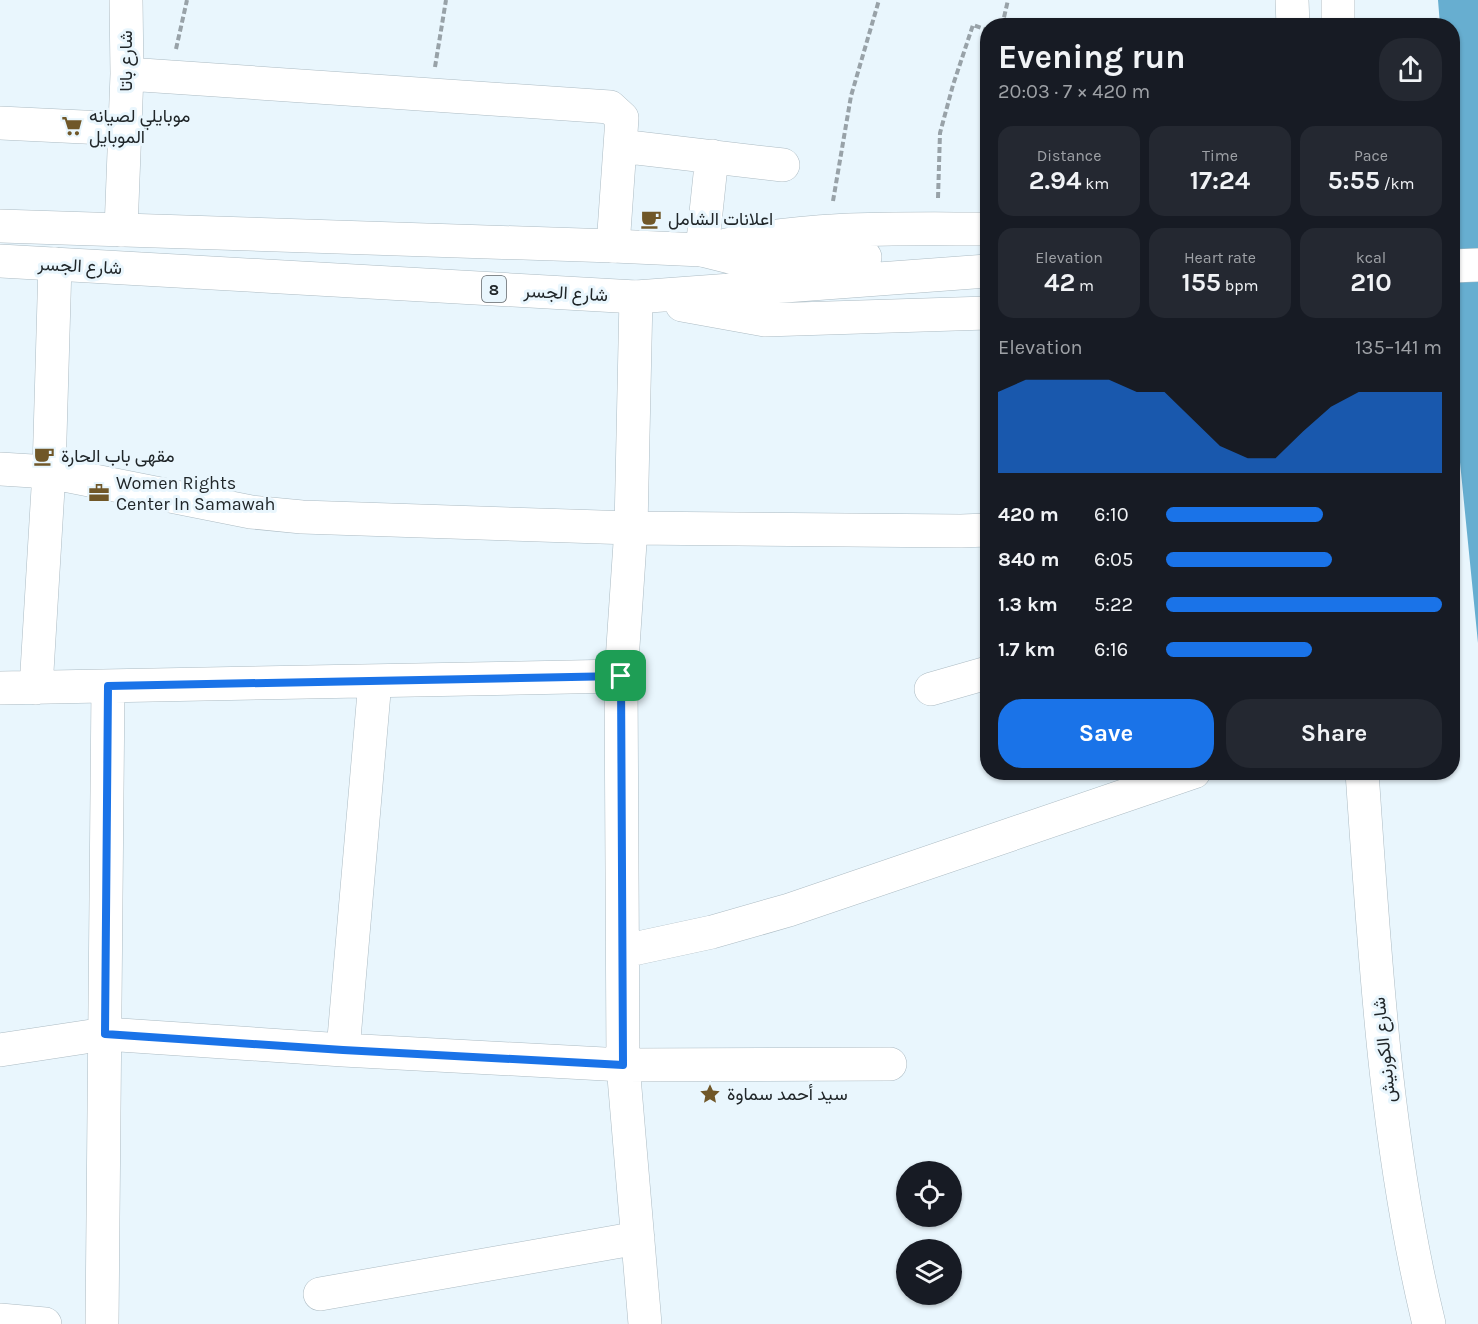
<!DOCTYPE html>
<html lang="en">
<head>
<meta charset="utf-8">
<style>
  :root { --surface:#171b24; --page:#242831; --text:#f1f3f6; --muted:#9ea1a6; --accent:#1a73e8 }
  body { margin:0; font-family:Karla,Vazirmatn,sans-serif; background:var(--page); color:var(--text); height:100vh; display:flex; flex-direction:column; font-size:22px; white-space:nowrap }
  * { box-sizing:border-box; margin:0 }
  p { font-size:20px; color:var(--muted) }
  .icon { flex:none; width:33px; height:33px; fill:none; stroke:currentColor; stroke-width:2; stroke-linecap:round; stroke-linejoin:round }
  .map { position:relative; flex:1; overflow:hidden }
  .panel { position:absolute; left:980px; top:18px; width:480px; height:762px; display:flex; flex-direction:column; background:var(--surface); border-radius:24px; box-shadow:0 2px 4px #0004 }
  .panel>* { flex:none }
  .controls { position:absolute; left:896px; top:1161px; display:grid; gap:12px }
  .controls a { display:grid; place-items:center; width:66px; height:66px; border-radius:50%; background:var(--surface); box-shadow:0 2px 4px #0004; font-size:30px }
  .pin { position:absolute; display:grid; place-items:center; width:51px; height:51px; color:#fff; margin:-26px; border-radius:12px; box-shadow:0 3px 9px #0006 }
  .round { display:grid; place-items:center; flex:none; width:63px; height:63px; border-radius:24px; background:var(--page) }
  .summary { display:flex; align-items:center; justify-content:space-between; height:102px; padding:0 18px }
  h1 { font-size:33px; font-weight:700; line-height:45px }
  .figures { display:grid; grid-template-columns:repeat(3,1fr); gap:9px; height:102px; padding:6px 18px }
  .figures div { display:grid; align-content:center; border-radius:15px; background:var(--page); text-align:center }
  .figures b { font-size:26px; font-weight:700 }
  .figures small { font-size:16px; font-weight:400 }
  .figures p { font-size:16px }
  .chart { height:168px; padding:12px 18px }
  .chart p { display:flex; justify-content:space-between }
  .chart svg { width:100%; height:108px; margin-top:6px; fill:var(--accent); opacity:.7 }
  .button { display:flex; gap:12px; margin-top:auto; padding:12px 18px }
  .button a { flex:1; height:69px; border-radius:24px; background:var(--accent); color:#fff; font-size:24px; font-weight:700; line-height:69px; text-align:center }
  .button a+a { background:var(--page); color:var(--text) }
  ul { padding:0 18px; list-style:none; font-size:20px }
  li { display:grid; grid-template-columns:96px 72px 1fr; align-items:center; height:45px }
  li i { height:15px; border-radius:8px; background:var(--accent) }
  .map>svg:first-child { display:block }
  .water { fill:#67aed0 }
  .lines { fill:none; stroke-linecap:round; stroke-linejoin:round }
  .minor-casing { stroke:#acbbc3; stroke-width:34 }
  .highway-casing { stroke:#acbbc3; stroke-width:34 }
  .path { stroke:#98a2a8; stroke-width:4; stroke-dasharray:6 3; stroke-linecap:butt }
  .minor { stroke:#fff; stroke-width:33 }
  .highway { stroke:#fff; stroke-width:33 }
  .route-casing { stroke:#fff; stroke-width:12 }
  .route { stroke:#1a73e8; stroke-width:8 }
  .labels { text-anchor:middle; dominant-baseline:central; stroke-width:6; stroke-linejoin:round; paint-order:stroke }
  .shield { fill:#e9f6fd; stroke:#5c6469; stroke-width:1.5 }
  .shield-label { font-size:16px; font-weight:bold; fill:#202629 }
  .street-label { font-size:18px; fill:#202629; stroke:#e9f6fd }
  .poi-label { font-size:18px; fill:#202629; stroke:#e9f6fd; text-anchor:start }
</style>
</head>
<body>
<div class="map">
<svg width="1478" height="1324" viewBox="0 0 1478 1324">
  <rect width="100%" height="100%" fill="#e9f6fd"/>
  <!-- water -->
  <path class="water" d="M1438 0H1478V643L1452 382V26L1440 25Z"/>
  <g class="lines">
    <!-- minor casing -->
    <g class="minor-casing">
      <path id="minor" d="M1292 0 1293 26
        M1338 26V0
        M127 74 610 107 622 118 613 246
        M0 123 125 129
        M620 146 783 165
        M121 230 127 74 126 0
        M702 250 712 156
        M636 297 631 528 621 676 623 1065 645 1324
        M0 469 49 472 251 512 302 517 631 528 961 531 987 530
        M0 688 621 676
        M36 688 49 472 55 264
        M931 689 987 673
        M1362 772C1375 958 1385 1143 1429 1324
        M624 951 712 932 789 910 1194 772
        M0 1050 105 1034 343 1050 623 1065 890 1064
        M343 1050 375 681
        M320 1294 638 1238
        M0 1320 45 1324
        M102 1324 108 686"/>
    </g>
    <!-- highway casing -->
    <g class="highway-casing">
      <path id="highway" d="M0 226 613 246 702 250 734 258 781 260 865 257
        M726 245C812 226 899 229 987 229
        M0 261 636 297 987 271
        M1452 266 1478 265
        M682 305 765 320 987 313"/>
    </g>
    <!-- path -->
    <path class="path" d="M1002 26 1008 0
      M176 49 187 0
      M435 67 446 0
      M938 198 940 133 953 85 973 25 987 30
      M833 201 851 96 879 0"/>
    <!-- minor -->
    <use href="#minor" class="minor"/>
    <!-- highway -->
    <use href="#highway" class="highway"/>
  </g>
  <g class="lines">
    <!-- route casing -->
    <g class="route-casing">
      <path id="route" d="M621 676 623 1065 343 1050 105 1034 108 686Z"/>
    </g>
    <!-- route -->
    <use href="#route" class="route"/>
  </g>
  <!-- icons -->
  <defs>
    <g id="supermarket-bare" transform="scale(1.62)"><path d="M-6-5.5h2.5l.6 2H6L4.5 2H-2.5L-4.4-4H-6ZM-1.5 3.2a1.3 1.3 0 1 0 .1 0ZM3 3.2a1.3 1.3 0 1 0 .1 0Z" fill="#705728" stroke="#e9f6fd" stroke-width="2.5" paint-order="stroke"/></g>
    <g id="cafe-bare" transform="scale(1.62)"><path d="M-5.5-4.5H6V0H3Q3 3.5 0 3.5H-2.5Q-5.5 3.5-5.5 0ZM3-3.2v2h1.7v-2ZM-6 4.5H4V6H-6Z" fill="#705728" stroke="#e9f6fd" stroke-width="2.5" paint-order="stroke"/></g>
    <g id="office-bare" transform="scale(1.62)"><path d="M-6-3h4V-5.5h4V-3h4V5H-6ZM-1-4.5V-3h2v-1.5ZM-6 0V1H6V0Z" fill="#705728" stroke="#e9f6fd" stroke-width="2.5" paint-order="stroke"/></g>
    <g id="sight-bare" transform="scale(1.62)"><path d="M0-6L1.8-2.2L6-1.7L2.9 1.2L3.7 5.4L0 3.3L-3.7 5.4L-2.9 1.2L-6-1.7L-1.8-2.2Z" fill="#705728" stroke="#e9f6fd" stroke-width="2.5" paint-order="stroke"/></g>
  </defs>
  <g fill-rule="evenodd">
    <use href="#supermarket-bare" x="72" y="126"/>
    <use href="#cafe-bare" x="651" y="219"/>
    <use href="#cafe-bare" x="44" y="456"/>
    <use href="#office-bare" x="99" y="493"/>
    <use href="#sight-bare" x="710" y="1094"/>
  </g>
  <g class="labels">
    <!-- shield labels -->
    <rect class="shield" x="482" y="276" width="24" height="26" rx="4.5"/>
    <g class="shield-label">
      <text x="494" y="289">8</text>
    </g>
    <!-- street labels -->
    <g class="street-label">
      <text transform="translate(126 61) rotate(-90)">شارع باتا</text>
      <text transform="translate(80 266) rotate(3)">شارع الجسر</text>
      <text transform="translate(566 293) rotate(3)">شارع الجسر</text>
      <text transform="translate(1384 1050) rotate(-96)">شارع الكورنيش</text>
    </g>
    <!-- poi labels -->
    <g class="poi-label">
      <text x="89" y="116">موبايلي لصيانه<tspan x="89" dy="21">الموبايل</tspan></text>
      <text x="668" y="219">اعلانات الشامل</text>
      <text x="61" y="456">مقهى باب الحارة</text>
      <text x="116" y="483">Women Rights<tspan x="116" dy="21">Center In Samawah</tspan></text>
      <text x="727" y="1094">سيد أحمد سماوة</text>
    </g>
  </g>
</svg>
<div class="controls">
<a><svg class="icon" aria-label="locate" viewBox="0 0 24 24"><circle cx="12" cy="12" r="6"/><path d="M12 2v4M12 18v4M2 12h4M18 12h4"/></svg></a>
<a><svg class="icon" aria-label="layers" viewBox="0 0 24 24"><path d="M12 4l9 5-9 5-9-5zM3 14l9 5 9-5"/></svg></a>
</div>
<div class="pin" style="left:621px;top:676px;background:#1e9e55"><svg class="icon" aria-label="arrive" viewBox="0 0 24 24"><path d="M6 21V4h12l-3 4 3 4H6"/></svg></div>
<section class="panel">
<div class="summary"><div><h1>Evening run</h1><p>20:03 · 7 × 420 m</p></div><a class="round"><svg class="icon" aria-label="share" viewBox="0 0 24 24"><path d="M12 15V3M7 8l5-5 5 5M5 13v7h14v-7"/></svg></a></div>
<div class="figures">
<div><p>Distance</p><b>2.94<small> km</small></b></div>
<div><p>Time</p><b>17:24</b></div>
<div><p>Pace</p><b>5:55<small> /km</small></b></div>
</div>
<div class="figures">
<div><p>Elevation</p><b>42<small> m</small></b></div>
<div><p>Heart rate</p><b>155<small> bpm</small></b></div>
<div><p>kcal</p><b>210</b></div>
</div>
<div class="chart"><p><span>Elevation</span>135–141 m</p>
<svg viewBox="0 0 160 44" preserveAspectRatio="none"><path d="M0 44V11L10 6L20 6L30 6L40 6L50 11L60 11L70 22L80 33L90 38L100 38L110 27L120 17L130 11L140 11L150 11L160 11V44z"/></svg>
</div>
<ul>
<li><b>420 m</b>6:10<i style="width:57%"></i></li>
<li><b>840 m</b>6:05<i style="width:60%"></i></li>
<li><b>1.3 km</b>5:22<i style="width:100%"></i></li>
<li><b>1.7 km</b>6:16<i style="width:53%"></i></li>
</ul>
<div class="button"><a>Save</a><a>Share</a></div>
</section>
</div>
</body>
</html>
